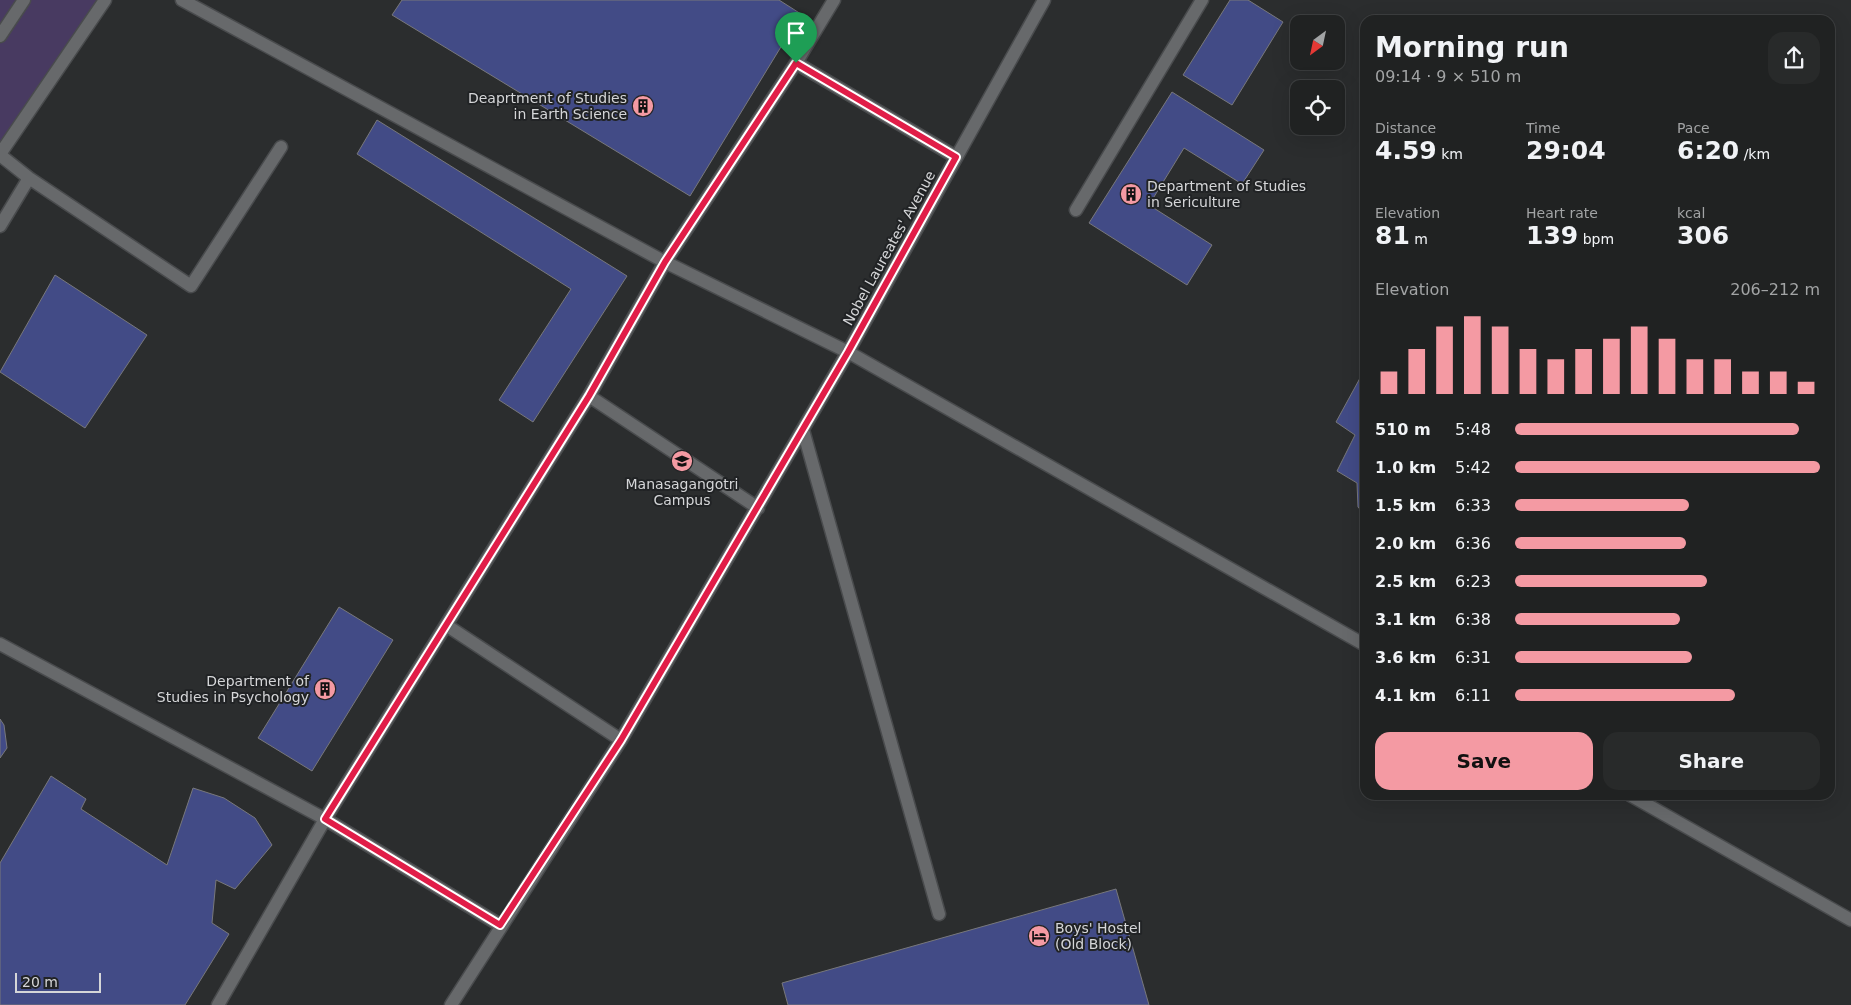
<!DOCTYPE html>
<html lang="en">
<head>
<meta charset="utf-8">
<style>
  :root { --surface:#202222; --page:#282a2a; --text:#f1f3f6; --muted:#a2a4a5; --line:#3d3f40; --accent:#f49aa3 }
  body { margin:0; font-family:"DejaVu Sans",sans-serif; background:var(--page); color:var(--text); height:100vh; display:flex; flex-direction:column; font-size:19px; white-space:nowrap }
  * { box-sizing:border-box; margin:0 }
  p { font-size:16px; color:var(--muted) }
  .icon { flex:none; width:28px; height:28px; fill:none; stroke:currentColor; stroke-width:2; stroke-linecap:round; stroke-linejoin:round }
  .map { position:relative; flex:1; overflow:hidden }
  .panel { position:absolute; left:1360px; top:15px; width:475px; height:785px; display:flex; flex-direction:column; background:var(--surface); border-radius:15px; box-shadow:0 5px 20px #0002,0 0 0 1px var(--line) }
  .panel>* { flex:none }
  .needle { width:32px; rotate:213deg }
  .buttons { position:absolute; left:1290px; top:15px; display:grid; gap:10px }
  .buttons a { display:grid; place-items:center; width:55px; height:55px; border-radius:10px; background:var(--surface); box-shadow:0 5px 20px #0002,0 0 0 1px var(--line); font-size:25px }
  .scale { position:absolute; left:15px; bottom:12px; width:86px; box-sizing:border-box; padding-left:5px; border:2px solid #d5d6d8; border-top:0; font-size:14px; line-height:18px; white-space:nowrap; color:#d5d6d8; -webkit-text-stroke:4px #212325; paint-order:stroke }
  .pin { position:absolute; display:grid; place-items:center; width:42px; height:42px; color:#fff; margin:-51px -21px; border-radius:50% 50% 50% 0; rotate:-45deg; box-shadow:0 0 5px #0007 }
  .pin .icon { rotate:45deg }
  .round { display:grid; place-items:center; flex:none; width:52px; height:52px; border-radius:15px; background:var(--page) }
  .overview { display:flex; align-items:center; justify-content:space-between; height:85px; padding:0 15px }
  h1 { font-size:28px; font-weight:700; line-height:38px }
  .stats { display:grid; grid-template-columns:repeat(3,1fr); gap:8px; height:85px; padding:5px 15px }
  .stats div { display:grid; align-content:center }
  .stats b { font-size:25px; font-weight:700 }
  .stats small { font-size:14px; font-weight:400 }
  .stats p { font-size:14px }
  .chart { height:140px; padding:10px 15px }
  .chart p { display:flex; justify-content:space-between }
  .chart svg { width:100%; height:90px; margin-top:5px; stroke:var(--accent); stroke-width:6 }
  .primary-button { display:flex; gap:10px; margin-top:auto; padding:10px 15px }
  .primary-button a { flex:1; height:58px; border-radius:15px; background:var(--accent); color:#111; font-size:20px; font-weight:700; line-height:58px; text-align:center }
  .primary-button a+a { background:var(--page); color:var(--text) }
  ul { padding:0 15px; list-style:none; font-size:16px }
  li { display:grid; grid-template-columns:80px 60px 1fr; align-items:center; height:38px }
  li i { height:12px; border-radius:6px; background:var(--accent) }
  .map>svg:first-child { display:block }
  .green { fill:#483a61 }
  .building { fill:#424b86; stroke:#78787b }
  .lines { fill:none; stroke-linecap:round; stroke-linejoin:round }
  .minor-casing { stroke:#494b4d; stroke-width:15 }
  .minor { stroke:#67696b; stroke-width:12 }
  .route-casing { stroke:#fff; stroke-width:10 }
  .route { stroke:#e11d48; stroke-width:6 }
  .labels { text-anchor:middle; dominant-baseline:central; stroke-width:4; stroke-linejoin:round; paint-order:stroke }
  .poi-label { font-size:14px; fill:#d5d6d8; stroke:#212325; text-anchor:end }
  .street-label { font-size:14px; fill:#d5d6d8; stroke:#212325 }
</style>
</head>
<body>
<div class="map">
<svg width="1851" height="1005" viewBox="0 0 1851 1005">
  <rect width="100%" height="100%" fill="#2b2d2e"/>
  <!-- green -->
  <path class="green" d="M0 0H105L0 154Z"/>
  <!-- building -->
  <path class="building" d="M402 0H779L801 14 690 196 392 15Z
    M1230 0H1248L1283 22 1232 105 1183 75Z
    M1172 92 1264 150 1242 184 1184 148 1149 205 1212 245 1187 285 1089 223Z
    M377 120 627 276 533 422 499 400 571 289 357 154Z
    M55 275 147 335 85 428 0 372Z
    M1365 369V515L1358 507 1357 483 1337 471 1355 435 1336 422Z
    M339 607 393 640 312 771 258 738Z
    M0 719 4 725 7 748 0 758Z
    M51 776 86 799 81 809 167 865 193 788 224 798 255 818 272 845 235 889 216 880 212 923 229 934 185 1005H0V863Z
    M1116 889 1149 1005H788L782 983Z"/>
  <g class="lines">
    <!-- minor casing -->
    <g class="minor-casing">
      <path id="minor" d="M182 0 665 262 848 352 1365 645
        M0 36 24 0
        M796 63 956 157
        M0 154 105 0
        M0 155 29 178 191 286 281 147
        M1076 210 1202 0
        M0 226 29 178
        M589 396 758 508
        M803 430 939 914
        M446 625 621 740
        M0 644 325 819 500 925
        M1630 795 1851 920
        M218 1005 328 814 589 396 665 262 796 63 834 0
        M451 1005 621 740 848 352 1044 0"/>
    </g>
    <!-- minor -->
    <use href="#minor" class="minor"/>
  </g>
  <g class="lines">
    <!-- route casing -->
    <g class="route-casing">
      <path id="route" d="M796 63 956 157 848 352 621 740 500 925 325 819 589 396 665 262Z"/>
    </g>
    <!-- route -->
    <use href="#route" class="route"/>
  </g>
  <!-- icons -->
  <defs>
    <g id="building-disc" transform="scale(1.125)"><circle r="9.5" fill="#f49aa3" stroke="#212325"/><path d="M-4-6H4V6H1V3H-1V6H-4ZM-2.5-4.3h1.7v1.8h-1.7ZM.8-4.3h1.7v1.8H.8ZM-2.5-1h1.7V.8h-1.7ZM.8-1h1.7V.8H.8Z" fill="#111"/></g>
    <g id="university-disc" transform="scale(1.125)"><circle r="9.5" fill="#f49aa3" stroke="#212325"/><path d="M0-5L7-2L0 1L-7-2ZM-4 1L0 2.5L4 1V4Q0 6-4 4Z" fill="#111"/></g>
    <g id="hotel-disc" transform="scale(1.125)"><circle r="9.5" fill="#f49aa3" stroke="#212325"/><path d="M-6-4.5h1.5V1H6V5H4.5V3h-9V5H-6ZM-4 0a1.8 1.8 0 1 1 3.6 0ZM.5 0V-2.5h3Q6-2.5 6 0Z" fill="#111"/></g>
  </defs>
  <g fill-rule="evenodd">
    <use href="#building-disc" x="643" y="106"/>
    <use href="#building-disc" x="1131" y="194"/>
    <use href="#university-disc" x="682" y="461"/>
    <use href="#building-disc" x="325" y="689"/>
    <use href="#hotel-disc" x="1039" y="936"/>
  </g>
  <g class="labels">
    <!-- poi labels -->
    <g class="poi-label">
      <text x="627" y="98">Deaprtment of Studies<tspan x="627" dy="16">in Earth Science</tspan></text>
      <text x="1147" y="186" text-anchor="start">Department of Studies<tspan x="1147" dy="16">in Sericulture</tspan></text>
      <text x="682" y="484" text-anchor="middle">Manasagangotri<tspan x="682" dy="16">Campus</tspan></text>
      <text x="309" y="681">Department of<tspan x="309" dy="16">Studies in Psychology</tspan></text>
      <text x="1055" y="928" text-anchor="start">Boys' Hostel<tspan x="1055" dy="16">(Old Block)</tspan></text>
    </g>
    <!-- street labels -->
    <g class="street-label">
      <text transform="translate(889 248) rotate(-61)">Nobel Laureates' Avenue</text>
    </g>
  </g>
</svg>
<div class="buttons">
<a><svg class="needle" viewBox="-14 -14 28 28"><path d="M0-13l5 13h-10z" fill="#e53935"/><path d="M0 13l5-13h-10z" fill="#a2a4a5"/></svg></a>
<a><svg class="icon" aria-label="locate" viewBox="0 0 24 24"><circle cx="12" cy="12" r="6"/><path d="M12 2v4M12 18v4M2 12h4M18 12h4"/></svg></a>
</div>
<div class="scale">20 m</div>
<div class="pin" style="left:796px;top:63px;background:#1e9e55"><svg class="icon" aria-label="arrive" viewBox="0 0 24 24"><path d="M6 21V4h12l-3 4 3 4H6"/></svg></div>
<section class="panel">
<div class="overview"><div><h1>Morning run</h1><p>09:14 · 9 × 510 m</p></div><a class="round"><svg class="icon" aria-label="share" viewBox="0 0 24 24"><path d="M12 15V3M7 8l5-5 5 5M5 13v7h14v-7"/></svg></a></div>
<div class="stats">
<div><p>Distance</p><b>4.59<small> km</small></b></div>
<div><p>Time</p><b>29:04</b></div>
<div><p>Pace</p><b>6:20<small> /km</small></b></div>
</div>
<div class="stats">
<div><p>Elevation</p><b>81<small> m</small></b></div>
<div><p>Heart rate</p><b>139<small> bpm</small></b></div>
<div><p>kcal</p><b>306</b></div>
</div>
<div class="chart"><p><span>Elevation</span>206–212 m</p>
<svg viewBox="0 0 160 44" preserveAspectRatio="none"><path d="M5 44V33M15 44V22M25 44V11M35 44V6M45 44V11M55 44V22M65 44V27M75 44V22M85 44V17M95 44V11M105 44V17M115 44V27M125 44V27M135 44V33M145 44V33M155 44V38"/></svg>
</div>
<ul>
<li><b>510 m</b>5:48<i style="width:93%"></i></li>
<li><b>1.0 km</b>5:42<i style="width:100%"></i></li>
<li><b>1.5 km</b>6:33<i style="width:57%"></i></li>
<li><b>2.0 km</b>6:36<i style="width:56%"></i></li>
<li><b>2.5 km</b>6:23<i style="width:63%"></i></li>
<li><b>3.1 km</b>6:38<i style="width:54%"></i></li>
<li><b>3.6 km</b>6:31<i style="width:58%"></i></li>
<li><b>4.1 km</b>6:11<i style="width:72%"></i></li>
</ul>
<div class="primary-button"><a>Save</a><a>Share</a></div>
</section>
</div>
</body>
</html>
